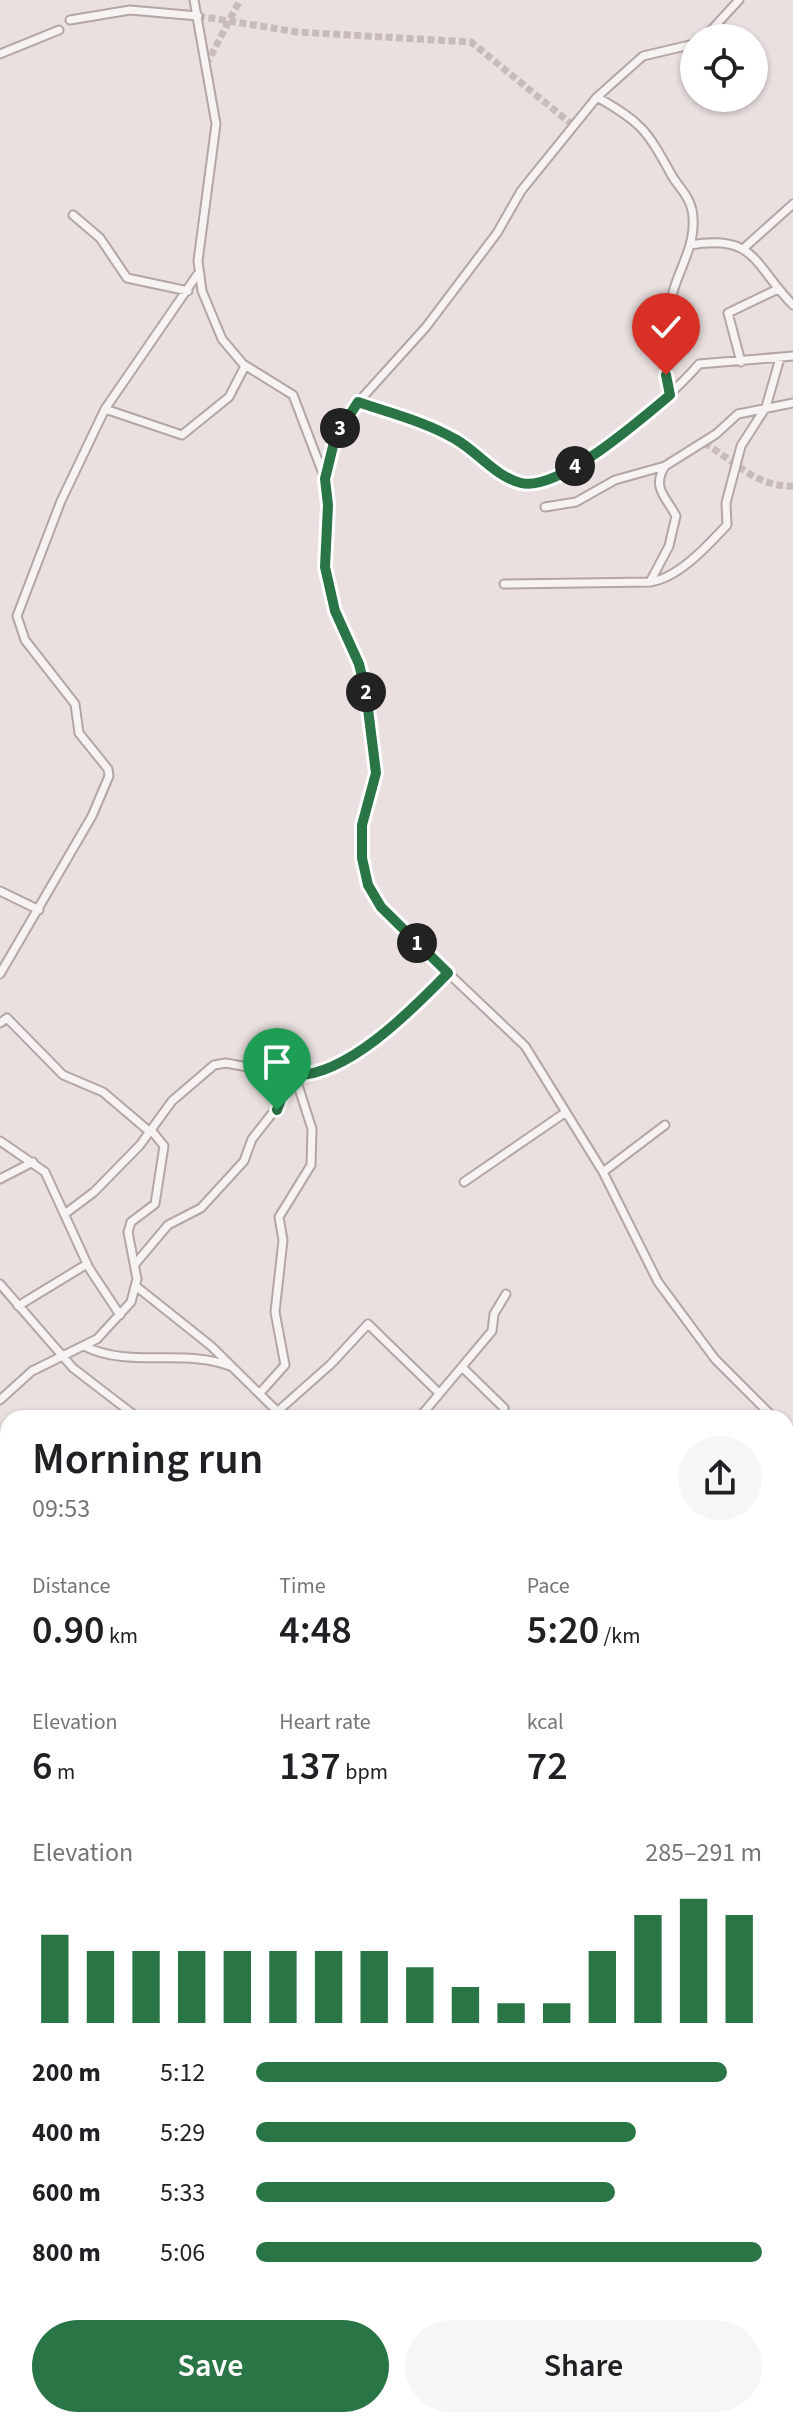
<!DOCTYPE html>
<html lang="en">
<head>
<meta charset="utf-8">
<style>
  :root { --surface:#fff; --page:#f6f6f6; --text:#202124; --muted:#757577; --accent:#2a7546 }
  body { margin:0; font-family:"Source Sans 3",sans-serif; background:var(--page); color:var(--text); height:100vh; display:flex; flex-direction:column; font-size:30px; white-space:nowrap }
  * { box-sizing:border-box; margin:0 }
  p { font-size:26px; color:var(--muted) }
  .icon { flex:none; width:44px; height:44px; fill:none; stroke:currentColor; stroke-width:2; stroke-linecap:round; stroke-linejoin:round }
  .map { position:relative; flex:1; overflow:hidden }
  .panel { position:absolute; left:0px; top:1410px; width:794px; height:1018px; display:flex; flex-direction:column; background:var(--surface); border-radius:24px 24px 0 0; box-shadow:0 2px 6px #0004 }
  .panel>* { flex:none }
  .fabs { position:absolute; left:680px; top:24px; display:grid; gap:16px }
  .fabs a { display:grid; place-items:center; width:88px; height:88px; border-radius:50%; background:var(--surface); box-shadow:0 2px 6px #0004; font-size:40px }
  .pin { position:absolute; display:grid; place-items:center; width:68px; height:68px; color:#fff; margin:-82px -34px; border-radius:50% 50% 50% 0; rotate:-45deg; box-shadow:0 0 8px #0007 }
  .pin .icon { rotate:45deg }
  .km { position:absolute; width:40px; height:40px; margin:-20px; border-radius:50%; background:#222; color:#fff; font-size:22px; line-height:40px; text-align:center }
  .round { display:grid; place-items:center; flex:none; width:84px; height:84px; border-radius:42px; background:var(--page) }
  .headline { display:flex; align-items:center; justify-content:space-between; height:136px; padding:0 32px }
  h1 { font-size:44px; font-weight:600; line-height:60px }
  .stats { display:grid; grid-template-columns:repeat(3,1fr); gap:12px; height:136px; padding:8px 32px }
  .stats div { display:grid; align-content:center }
  .stats b { font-size:40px; font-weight:600 }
  .stats small { font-size:22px; font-weight:400 }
  .stats p { font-size:22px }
  .chart { height:224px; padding:16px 32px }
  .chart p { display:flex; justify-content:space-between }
  .chart svg { width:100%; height:144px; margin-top:8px; stroke:var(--accent); stroke-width:6 }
  .cta { display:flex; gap:16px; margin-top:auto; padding:16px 32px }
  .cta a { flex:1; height:92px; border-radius:48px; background:var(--accent); color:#fff; font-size:32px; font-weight:600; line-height:92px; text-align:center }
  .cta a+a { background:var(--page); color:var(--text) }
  ul { padding:0 32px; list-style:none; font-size:26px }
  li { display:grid; grid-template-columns:128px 96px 1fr; align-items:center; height:60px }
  li i { height:20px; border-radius:10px; background:var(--accent) }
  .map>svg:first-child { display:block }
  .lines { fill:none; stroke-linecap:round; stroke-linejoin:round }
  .minor-tunnel { stroke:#c8bcba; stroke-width:7; stroke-dasharray:7 3.5; stroke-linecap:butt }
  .minor-casing { stroke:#b4a6a4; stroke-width:11 }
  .minor { stroke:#f7f3f2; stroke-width:7 }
  .route-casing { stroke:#fff; stroke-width:16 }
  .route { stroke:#2a7546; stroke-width:10 }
</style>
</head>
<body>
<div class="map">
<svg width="793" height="2427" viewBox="0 0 793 2427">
  <rect width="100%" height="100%" fill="#e9e0df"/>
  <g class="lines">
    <!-- minor-tunnel -->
    <path class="minor-tunnel" d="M198 16 297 32 471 42 574 126
      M206 65 240 0
      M704 443C734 460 755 487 793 486"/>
    <!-- minor casing -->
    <g class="minor-casing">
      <path id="minor" d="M194 0 216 124 198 261 202 291 222 339 243 364 293 395 325 479 328 583 340 627 362 675 375 766 361 836 368 885 387 915 525 1046 603 1172 658 1282 715 1359 774 1418
        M70 20 130 10 198 16
        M704 38 739 0
        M0 54 59 30
        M597 97C642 123 646 129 671 174 678 187 689 195 692 210 698 241 681 264 673 292 664 328 664 359 670 395
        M73 215 100 238 127 278 188 291
        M690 245C756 234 753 264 793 305
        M744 248 793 204
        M741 362 728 313 778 289
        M358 402C390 413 426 422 456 439 477 451 497 478 521 483 565 493 672 396 699 364L793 356
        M105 409 182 435 229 397 245 366
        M325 479 335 438 352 409 426 327 497 233 521 191 597 97 643 56 694 44
        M545 507 576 502 615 480 665 466 716 434 738 414 793 403
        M650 582 669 546 676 516C667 498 651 488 665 466
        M504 584 650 582C679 578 708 545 727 525L726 503 741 446 766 407 780 358
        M0 891 39 910
        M0 974 92 816 109 776 108 769 79 733 75 704 25 640 17 616 61 501 105 409 197 275
        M0 1023 7 1018 63 1075 103 1092 150 1132
        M0 1141 45 1172 89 1268 120 1315
        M603 1172 665 1125
        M0 1179 33 1162
        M464 1182 566 1112
        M66 1213 94 1192 140 1145 172 1101 214 1065 226 1063 295 1076 330 1067 376 1038 448 973
        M136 1263 168 1225 201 1208 244 1161 252 1139 282 1101 290 1075
        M0 1284 73 1368 138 1418
        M137 1287 211 1346 284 1418
        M18 1306 87 1264
        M84 1346C130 1369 183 1348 230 1366
        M462 1367 504 1408 505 1418
        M260 1393 285 1365 275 1312 283 1240 279 1217 311 1165 312 1129 295 1076
        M0 1400 32 1371 97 1339 131 1302 137 1279 128 1232 131 1222 155 1204 164 1146 151 1130
        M278 1411 331 1364 368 1324 439 1393
        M419 1418 492 1331 494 1314 506 1294
        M786 1434 793 1443
        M0 1707 8 1713
        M786 2032 793 2077
        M0 2044 8 2049
        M0 2114 8 2125
        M786 2130 793 2125
        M786 2190 793 2187
        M786 2276 793 2272
        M0 2349 8 2347
        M244 2420 252 2424 259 2420
        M351 2420 358 2427
        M422 2420 429 2427
        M480 2420 483 2427
        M639 2420 640 2427
        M15 2427V2420
        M217 2427 224 2420"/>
    </g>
    <!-- minor -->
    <use href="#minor" class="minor"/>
  </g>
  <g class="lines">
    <!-- route casing -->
    <g class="route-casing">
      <path id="route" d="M277 1110 290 1075C344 1080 413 1009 448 973L381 907 368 885 362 858V825L376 773 366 693 359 664 335 611 325 567 328 505 325 479 335 438 358 402C390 413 426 422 455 439 477 451 496 477 521 483 559 492 641 419 670 395L666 375"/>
    </g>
    <!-- route -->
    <use href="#route" class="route"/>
  </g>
</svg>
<div class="fabs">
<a><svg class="icon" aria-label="locate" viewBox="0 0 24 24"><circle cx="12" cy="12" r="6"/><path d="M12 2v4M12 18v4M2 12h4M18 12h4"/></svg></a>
</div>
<div class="pin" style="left:277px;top:1110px;background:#1e9e55"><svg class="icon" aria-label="arrive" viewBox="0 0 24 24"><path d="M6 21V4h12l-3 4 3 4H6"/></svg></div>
<div class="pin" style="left:666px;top:375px;background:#d93025"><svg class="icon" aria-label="check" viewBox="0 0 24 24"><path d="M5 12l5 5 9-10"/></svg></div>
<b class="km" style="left:417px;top:943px">1</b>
<b class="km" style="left:366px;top:692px">2</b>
<b class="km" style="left:340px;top:428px">3</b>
<b class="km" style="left:575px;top:466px">4</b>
<section class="panel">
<div class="headline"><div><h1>Morning run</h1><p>09:53</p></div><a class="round"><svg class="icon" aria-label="share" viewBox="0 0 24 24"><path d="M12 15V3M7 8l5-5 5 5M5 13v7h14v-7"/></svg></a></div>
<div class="stats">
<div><p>Distance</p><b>0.90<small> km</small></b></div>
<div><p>Time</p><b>4:48</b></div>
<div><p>Pace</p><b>5:20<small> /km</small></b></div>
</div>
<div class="stats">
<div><p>Elevation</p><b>6<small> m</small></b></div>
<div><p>Heart rate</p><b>137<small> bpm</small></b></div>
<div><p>kcal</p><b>72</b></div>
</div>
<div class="chart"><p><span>Elevation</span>285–291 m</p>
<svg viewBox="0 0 160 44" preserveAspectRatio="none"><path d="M5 44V17M15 44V22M25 44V22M35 44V22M45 44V22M55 44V22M65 44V22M75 44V22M85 44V27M95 44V33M105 44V38M115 44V38M125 44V22M135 44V11M145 44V6M155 44V11"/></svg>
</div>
<ul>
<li><b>200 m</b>5:12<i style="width:93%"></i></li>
<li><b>400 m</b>5:29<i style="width:75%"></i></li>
<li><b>600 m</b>5:33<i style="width:71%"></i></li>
<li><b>800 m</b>5:06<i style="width:100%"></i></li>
</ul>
<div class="cta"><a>Save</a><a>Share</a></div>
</section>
</div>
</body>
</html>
